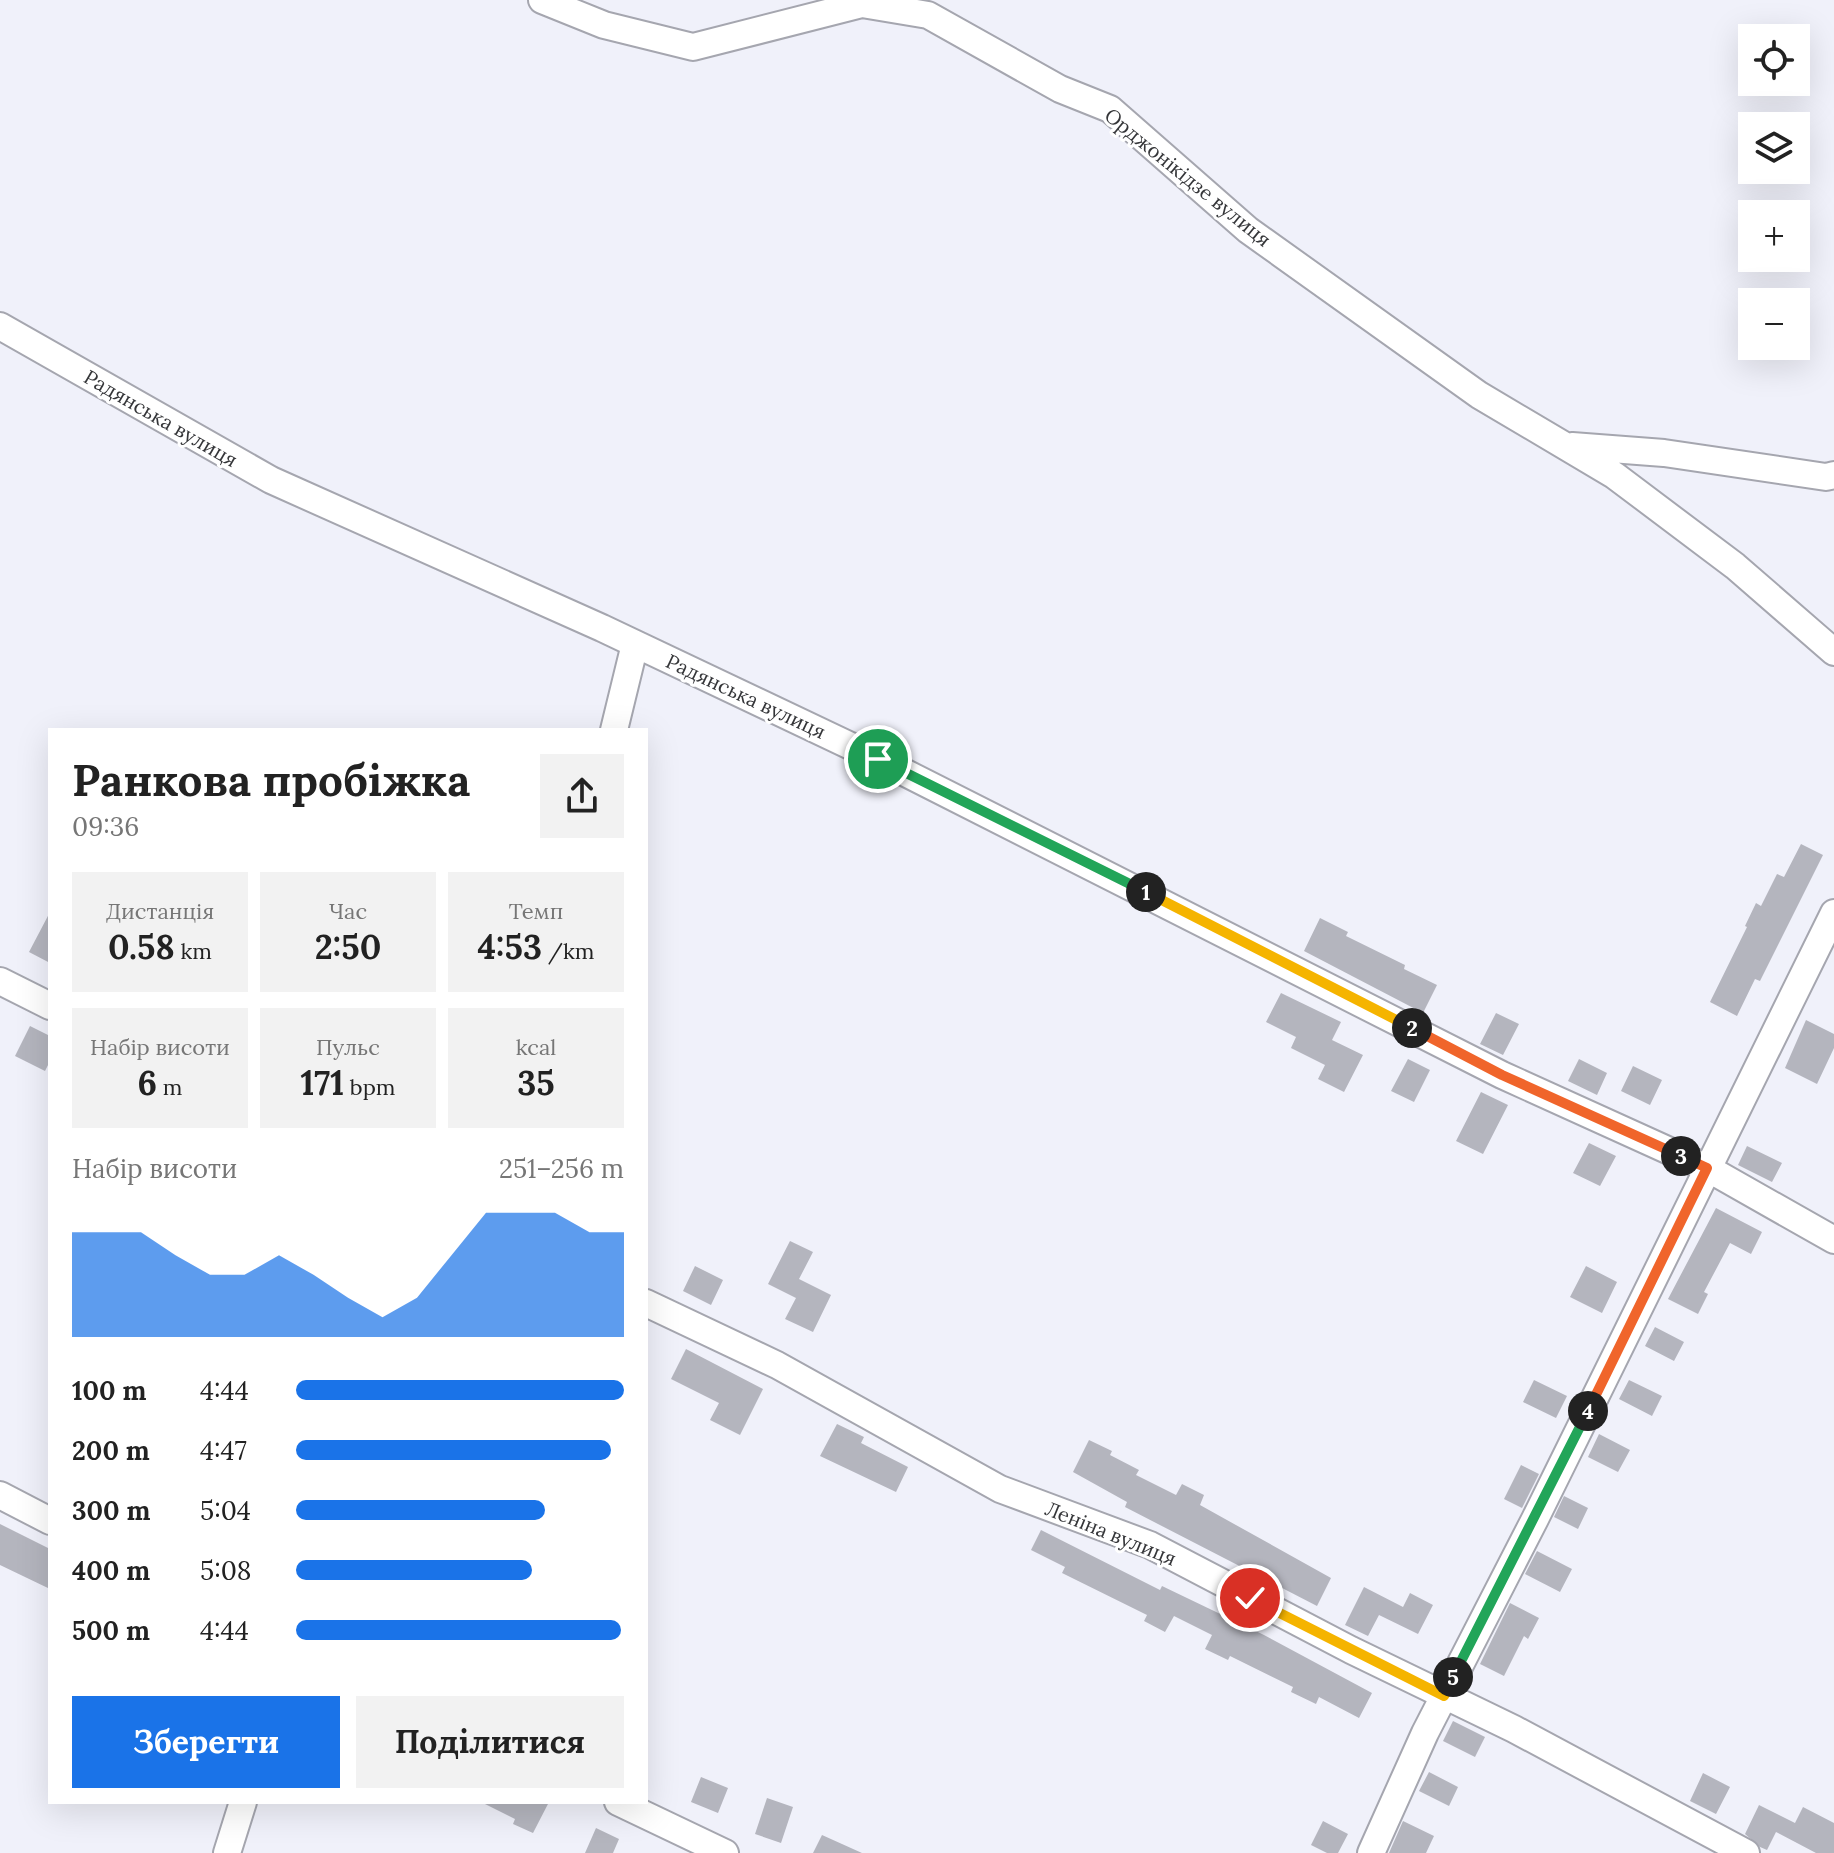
<!DOCTYPE html>
<html lang="uk">
<head>
<meta charset="utf-8">
<style>
  :root { --surface:#fff; --page:#f2f2f2; --text:#222; --muted:#767676; --accent:#1a73e8 }
  body { margin:0; font-family:Lora,serif; background:var(--page); color:var(--text); height:100vh; display:flex; flex-direction:column; font-size:30px; white-space:nowrap }
  * { box-sizing:border-box; margin:0 }
  p { font-size:26px; color:var(--muted) }
  .icon { flex:none; width:44px; height:44px; fill:none; stroke:currentColor; stroke-width:2; stroke-linecap:round; stroke-linejoin:round }
  .map { position:relative; flex:1; overflow:hidden }
  .drawer { position:absolute; left:48px; top:728px; width:600px; height:1076px; display:flex; flex-direction:column; background:var(--surface); border-radius:0px; box-shadow:0 8px 32px #0002 }
  .drawer>* { flex:none }
  .tools { position:absolute; left:1738px; top:24px; display:grid; gap:16px }
  .tools a { display:grid; place-items:center; width:72px; height:72px; border-radius:0px; background:var(--surface); box-shadow:0 8px 32px #0002; font-size:40px }
  .pin { position:absolute; display:grid; place-items:center; width:68px; height:68px; color:#fff; margin:-34px; border:4px solid #fff; border-radius:50%; box-shadow:0 2px 8px #0007 }
  .km { position:absolute; width:40px; height:40px; margin:-20px; border-radius:50%; background:#222; color:#fff; font-size:22px; line-height:40px; text-align:center }
  .round { display:grid; place-items:center; flex:none; width:84px; height:84px; border-radius:0px; background:var(--page) }
  .headline { display:flex; align-items:center; justify-content:space-between; height:136px; padding:0 24px }
  h1 { font-size:44px; font-weight:700; line-height:60px }
  .metrics { display:grid; grid-template-columns:repeat(3,1fr); gap:12px; height:136px; padding:8px 24px }
  .metrics div { display:grid; align-content:center; border-radius:0px; background:var(--page); text-align:center }
  .metrics b { font-size:34px; font-weight:700 }
  .metrics small { font-size:22px; font-weight:400 }
  .metrics p { font-size:22px }
  .chart { height:224px; padding:16px 24px }
  .chart p { display:flex; justify-content:space-between }
  .chart svg { width:100%; height:144px; margin-top:8px; fill:var(--accent); opacity:.7 }
  .button { display:flex; gap:16px; margin-top:auto; padding:16px 24px }
  .button a { flex:1; height:92px; border-radius:0px; background:var(--accent); color:#fff; font-size:32px; font-weight:700; line-height:92px; text-align:center }
  .button a+a { background:var(--page); color:var(--text) }
  ul { padding:0 24px; list-style:none; font-size:26px }
  li { display:grid; grid-template-columns:128px 96px 1fr; align-items:center; height:60px }
  li i { height:20px; border-radius:10px; background:var(--accent) }
  .map>svg:first-child { display:block }
  .building { fill:#b4b5be }
  .lines { fill:none; stroke-linecap:round; stroke-linejoin:round }
  .minor-casing { stroke:#a5a6af; stroke-width:30 }
  .minor { stroke:#fff; stroke-width:26 }
  .split-1-casing { stroke:#fff; stroke-width:16 }
  .split-2-casing { stroke:#fff; stroke-width:16 }
  .split-3-casing { stroke:#fff; stroke-width:16 }
  .split-4-casing { stroke:#fff; stroke-width:16 }
  .split-5-casing { stroke:#fff; stroke-width:16 }
  .split-6-casing { stroke:#fff; stroke-width:16 }
  .split-1 { stroke:#22a559; stroke-width:10 }
  .split-2 { stroke:#f5b400; stroke-width:10 }
  .split-3 { stroke:#f0652b; stroke-width:10 }
  .split-4 { stroke:#f0652b; stroke-width:10 }
  .split-5 { stroke:#22a559; stroke-width:10 }
  .split-6 { stroke:#f5b400; stroke-width:10 }
  .labels { text-anchor:middle; dominant-baseline:central; stroke-width:6; stroke-linejoin:round; paint-order:stroke }
  .street-label { font-size:20px; fill:#353639; stroke:#fff }
</style>
</head>
<body>
<div class="map">
<svg width="1834" height="1853" viewBox="0 0 1834 1853">
  <rect width="100%" height="100%" fill="#f0f1fa"/>
  <!-- building -->
  <path class="building" d="M1801 844 1823 855 1760 981 1755 979 1737 1016 1710 1002 1747 927 1745 926 1756 903 1761 906 1777 874 1784 877Z
    M50 912V963L29 952Z
    M1320 918 1348 932 1346 936 1405 965 1404 969 1437 985 1423 1013 1304 951Z
    M1281 993 1341 1022 1332 1040 1363 1055 1344 1092 1318 1079 1325 1065 1291 1048 1296 1037 1266 1022Z
    M1496 1013 1519 1024 1503 1055 1480 1044Z
    M1806 1020 1834 1034V1048L1817 1084 1785 1068Z
    M30 1026 50 1036V1061L45 1071 15 1056Z
    M1408 1059 1430 1070 1414 1102 1391 1091Z
    M1579 1059 1607 1073 1597 1095 1568 1081Z
    M1633 1066 1662 1080 1650 1105 1621 1091Z
    M1481 1092 1508 1105 1483 1154 1456 1141Z
    M1589 1143 1616 1156 1600 1186 1573 1173Z
    M1747 1146 1782 1163 1772 1182 1738 1165Z
    M1716 1208 1762 1232 1751 1254 1730 1243 1704 1292 1708 1294 1698 1314 1668 1299Z
    M790 1241 813 1252 799 1279 831 1295 813 1332 785 1319 796 1298 768 1284Z
    M695 1266 723 1280 711 1305 683 1291Z
    M1586 1266 1617 1282 1602 1313 1570 1297Z
    M1655 1327 1684 1342 1674 1361 1645 1346Z
    M686 1349 763 1389 740 1435 710 1420 719 1403 671 1379Z
    M1534 1380 1567 1396 1556 1418 1523 1402Z
    M1629 1380 1662 1396 1652 1416 1619 1399Z
    M837 1424 864 1437 861 1443 908 1467 896 1492 820 1456Z
    M1599 1434 1630 1450 1618 1472 1588 1457Z
    M1089 1440 1112 1451 1110 1455 1139 1470 1136 1475 1176 1495 1182 1484 1204 1495 1200 1505 1331 1578 1317 1606 1125 1507 1127 1502 1073 1472Z
    M1521 1465 1539 1474 1522 1508 1504 1499Z
    M1564 1496 1588 1508 1578 1529 1554 1517Z
    M0 1524 50 1549V1589L0 1565Z
    M1041 1530 1160 1590 1162 1586 1264 1635 1372 1693 1359 1718 1319 1697 1316 1704 1291 1692 1293 1687 1230 1656 1228 1660 1205 1649 1212 1635 1174 1616 1165 1632 1144 1621 1147 1615 1062 1573 1065 1567 1031 1550Z
    M1537 1551 1572 1569 1560 1592 1525 1574Z
    M1364 1587 1403 1607 1410 1593 1433 1605 1418 1634 1379 1615 1368 1636 1345 1625Z
    M1510 1603 1539 1618 1528 1639 1524 1636 1504 1676 1480 1664Z
    M1453 1721 1485 1737 1475 1757 1443 1741Z
    M1429 1772 1458 1787 1449 1806 1419 1791Z
    M1703 1773 1730 1787 1716 1814 1690 1801Z
    M701 1777 728 1788 718 1813 691 1802Z
    M767 1798 793 1807 781 1843 755 1834Z
    M481 1802H549L533 1833 513 1824 515 1819Z
    M1759 1805 1795 1823 1803 1807 1834 1823V1853H1816L1776 1832 1767 1850 1760 1847 1745 1834Z
    M1323 1821 1348 1834 1338 1853H1327L1311 1845Z
    M1403 1821 1434 1836 1426 1853H1389Z
    M596 1828 619 1839 613 1853H585Z
    M822 1835 862 1853H813Z"/>
  <g class="lines">
    <!-- minor casing -->
    <g class="minor-casing">
      <path id="minor" d="M542 0 604 25 693 47 862 4 928 15 1060 89 1110 109 1248 230 1479 395 1614 475 1735 566 1834 652
        M0 326 271 480 602 628 878 759 1502 1075 1707 1168 1834 1240
        M1572 446 1664 453 1826 477 1834 475
        M614 730 635 644
        M0 981 50 1006
        M646 1303 777 1365 1000 1489 1150 1545 1351 1650 1514 1729 1746 1853
        M0 1495 50 1521
        M618 1802 725 1853
        M227 1853 243 1802
        M1371 1853 1425 1733 1535 1519 1834 913"/>
    </g>
    <!-- minor -->
    <use href="#minor" class="minor"/>
  </g>
  <g class="lines">
    <!-- split-1 casing -->
    <g class="split-1-casing">
      <path id="split-1" d="M878 759 1146 892"/>
    </g>
    <!-- split-2 casing -->
    <g class="split-2-casing">
      <path id="split-2" d="M1146 892 1412 1028"/>
    </g>
    <!-- split-3 casing -->
    <g class="split-3-casing">
      <path id="split-3" d="M1412 1028 1502 1075 1681 1156"/>
    </g>
    <!-- split-4 casing -->
    <g class="split-4-casing">
      <path id="split-4" d="M1588 1411 1707 1168 1681 1156"/>
    </g>
    <!-- split-5 casing -->
    <g class="split-5-casing">
      <path id="split-5" d="M1453 1677 1588 1411"/>
    </g>
    <!-- split-6 casing -->
    <g class="split-6-casing">
      <path id="split-6" d="M1250 1598 1444 1696 1453 1677"/>
    </g>
    <!-- split-1 -->
    <use href="#split-1" class="split-1"/>
    <!-- split-2 -->
    <use href="#split-2" class="split-2"/>
    <!-- split-3 -->
    <use href="#split-3" class="split-3"/>
    <!-- split-4 -->
    <use href="#split-4" class="split-4"/>
    <!-- split-5 -->
    <use href="#split-5" class="split-5"/>
    <!-- split-6 -->
    <use href="#split-6" class="split-6"/>
  </g>
  <g class="labels">
    <!-- street labels -->
    <g class="street-label">
      <text transform="translate(1188 177) rotate(39)">Орджонікідзе вулиця</text>
      <text transform="translate(161 418) rotate(30)">Радянська вулиця</text>
      <text transform="translate(746 696) rotate(25)">Радянська вулиця</text>
      <text transform="translate(1111 1533) rotate(22)">Леніна вулиця</text>
    </g>
  </g>
</svg>
<div class="tools">
<a><svg class="icon" aria-label="locate" viewBox="0 0 24 24"><circle cx="12" cy="12" r="6"/><path d="M12 2v4M12 18v4M2 12h4M18 12h4"/></svg></a>
<a><svg class="icon" aria-label="layers" viewBox="0 0 24 24"><path d="M12 4l9 5-9 5-9-5zM3 14l9 5 9-5"/></svg></a>
<a>+</a>
<a>−</a>
</div>
<div class="pin" style="left:878px;top:759px;background:#1e9e55"><svg class="icon" aria-label="arrive" viewBox="0 0 24 24"><path d="M6 21V4h12l-3 4 3 4H6"/></svg></div>
<div class="pin" style="left:1250px;top:1598px;background:#d93025"><svg class="icon" aria-label="check" viewBox="0 0 24 24"><path d="M5 12l5 5 9-10"/></svg></div>
<b class="km" style="left:1146px;top:892px">1</b>
<b class="km" style="left:1412px;top:1028px">2</b>
<b class="km" style="left:1681px;top:1156px">3</b>
<b class="km" style="left:1588px;top:1411px">4</b>
<b class="km" style="left:1453px;top:1677px">5</b>
<section class="drawer">
<div class="headline"><div><h1>Ранкова пробіжка</h1><p>09:36</p></div><a class="round"><svg class="icon" aria-label="share" viewBox="0 0 24 24"><path d="M12 15V3M7 8l5-5 5 5M5 13v7h14v-7"/></svg></a></div>
<div class="metrics">
<div><p>Дистанція</p><b>0.58<small> km</small></b></div>
<div><p>Час</p><b>2:50</b></div>
<div><p>Темп</p><b>4:53<small> /km</small></b></div>
</div>
<div class="metrics">
<div><p>Набір висоти</p><b>6<small> m</small></b></div>
<div><p>Пульс</p><b>171<small> bpm</small></b></div>
<div><p>kcal</p><b>35</b></div>
</div>
<div class="chart"><p><span>Набір висоти</span>251–256 m</p>
<svg viewBox="0 0 160 44" preserveAspectRatio="none"><path d="M0 44V12L10 12L20 12L30 19L40 25L50 25L60 19L70 25L80 32L90 38L100 32L110 19L120 6L130 6L140 6L150 12L160 12V44z"/></svg>
</div>
<ul>
<li><b>100 m</b>4:44<i style="width:100%"></i></li>
<li><b>200 m</b>4:47<i style="width:96%"></i></li>
<li><b>300 m</b>5:04<i style="width:76%"></i></li>
<li><b>400 m</b>5:08<i style="width:72%"></i></li>
<li><b>500 m</b>4:44<i style="width:99%"></i></li>
</ul>
<div class="button"><a>Зберегти</a><a>Поділитися</a></div>
</section>
</div>
</body>
</html>
